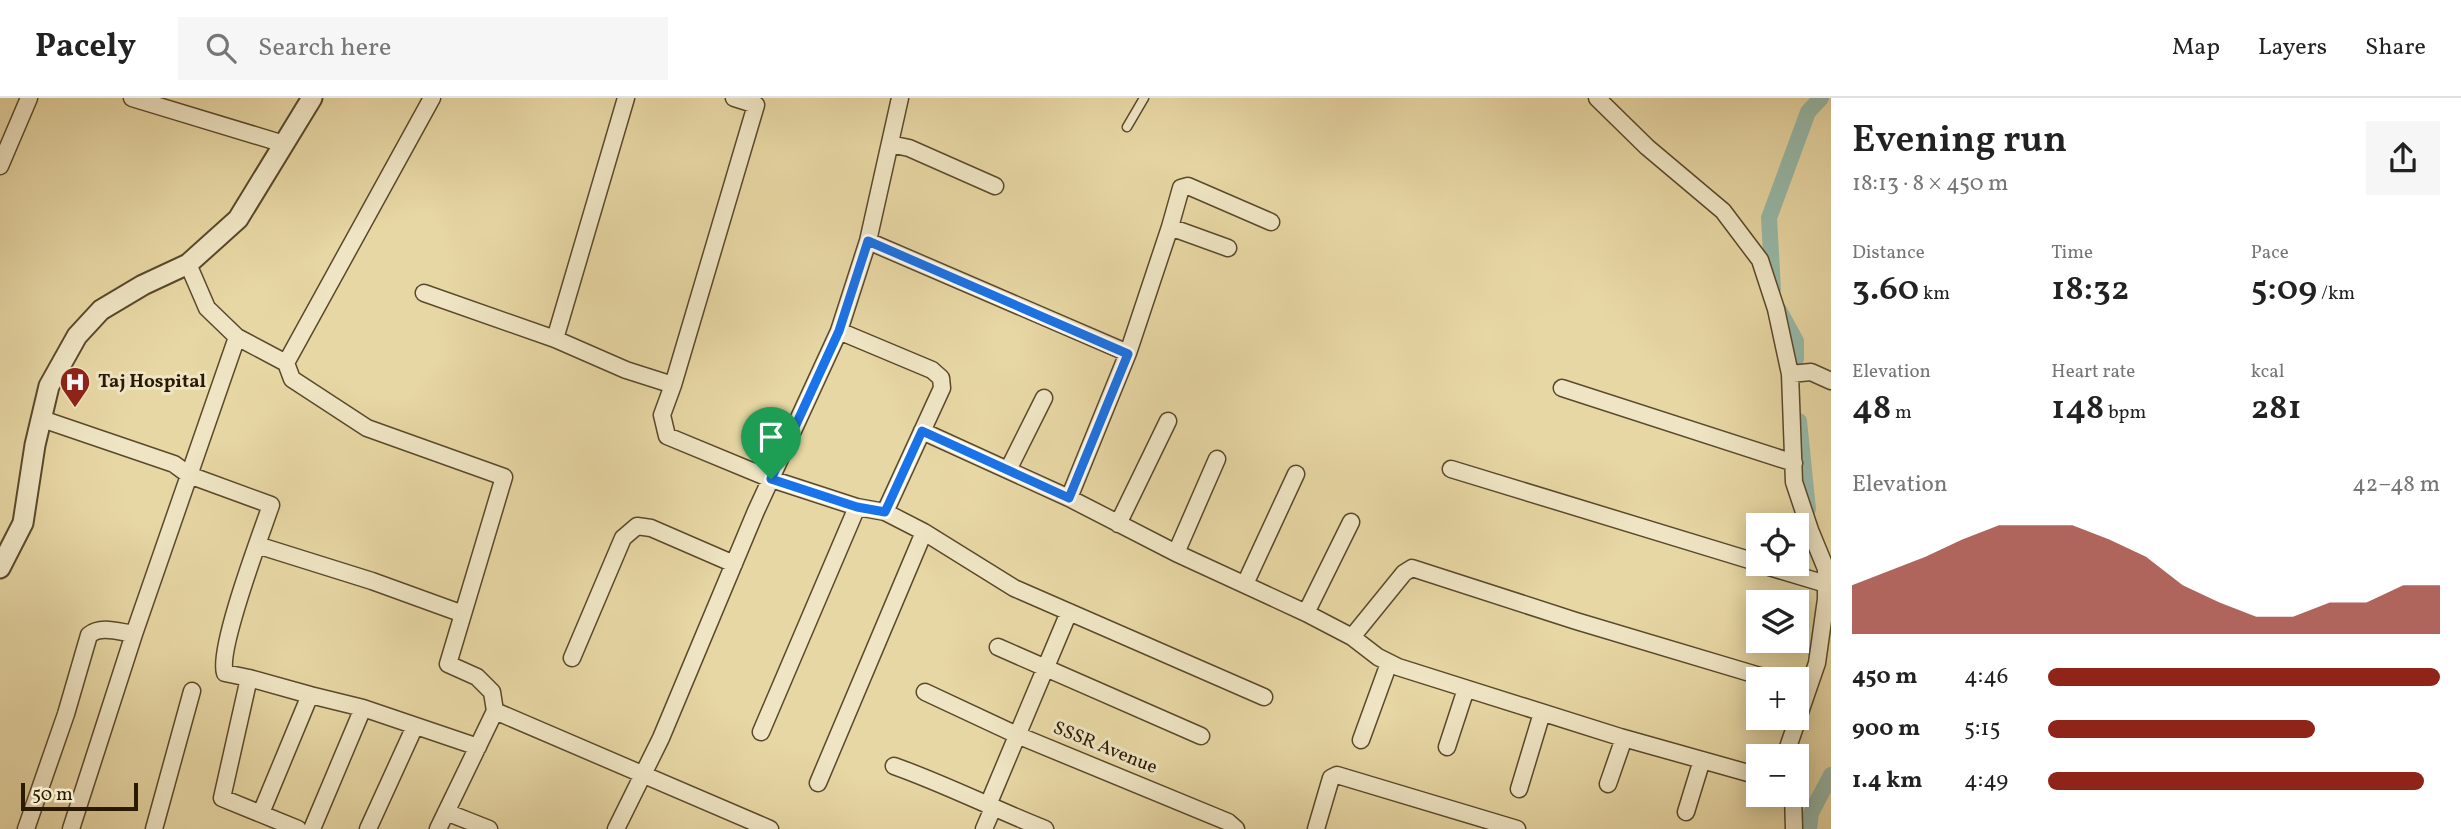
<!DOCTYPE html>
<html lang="en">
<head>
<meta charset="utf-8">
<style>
  :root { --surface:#fff; --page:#f6f6f6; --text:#222; --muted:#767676; --line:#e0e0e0; --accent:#8f2418 }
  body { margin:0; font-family:Vollkorn,serif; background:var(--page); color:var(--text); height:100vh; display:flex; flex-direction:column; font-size:26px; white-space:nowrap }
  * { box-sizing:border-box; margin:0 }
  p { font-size:23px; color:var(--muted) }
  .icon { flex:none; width:38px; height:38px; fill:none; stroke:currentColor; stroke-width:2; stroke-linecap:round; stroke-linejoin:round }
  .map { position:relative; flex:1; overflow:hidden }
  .details { display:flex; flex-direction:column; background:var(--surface); width:630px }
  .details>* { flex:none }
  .buttons { position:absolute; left:1746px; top:415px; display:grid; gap:14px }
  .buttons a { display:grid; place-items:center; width:63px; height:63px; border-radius:0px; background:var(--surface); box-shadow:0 4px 18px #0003; font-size:35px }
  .scale { position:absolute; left:21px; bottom:18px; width:117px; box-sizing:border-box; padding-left:7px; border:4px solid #2b1a02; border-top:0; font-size:19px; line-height:24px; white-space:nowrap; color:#2b1a02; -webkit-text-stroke:5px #efe5c4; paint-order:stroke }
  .pin { position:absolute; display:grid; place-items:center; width:60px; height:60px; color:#fff; margin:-72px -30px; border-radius:50% 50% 50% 0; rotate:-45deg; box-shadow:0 0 7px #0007 }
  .pin .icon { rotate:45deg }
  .round { display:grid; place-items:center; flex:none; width:74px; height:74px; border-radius:0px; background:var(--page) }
  .headline { display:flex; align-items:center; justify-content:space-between; height:119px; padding:0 21px }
  h1 { font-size:38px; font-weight:600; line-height:52px }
  .figures { display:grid; grid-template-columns:repeat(3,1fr); gap:10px; height:119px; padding:7px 21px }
  .figures div { display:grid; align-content:center }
  .figures b { font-size:35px; font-weight:600 }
  .figures small { font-size:19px; font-weight:400 }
  .figures p { font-size:19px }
  .chart { height:196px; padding:14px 21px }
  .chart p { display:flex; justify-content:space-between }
  .chart svg { width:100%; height:126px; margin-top:7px; fill:var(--accent); opacity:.7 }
  ul { padding:0 21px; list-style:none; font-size:23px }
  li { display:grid; grid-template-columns:112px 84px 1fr; align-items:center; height:52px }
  li i { height:18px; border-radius:9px; background:var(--accent) }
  header { display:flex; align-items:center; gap:42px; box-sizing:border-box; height:98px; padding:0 35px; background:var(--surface); border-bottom:2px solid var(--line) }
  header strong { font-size:33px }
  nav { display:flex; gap:38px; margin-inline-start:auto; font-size:24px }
  .search { width:490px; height:63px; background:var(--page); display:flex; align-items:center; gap:18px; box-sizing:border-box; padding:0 24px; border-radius:0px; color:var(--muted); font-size:26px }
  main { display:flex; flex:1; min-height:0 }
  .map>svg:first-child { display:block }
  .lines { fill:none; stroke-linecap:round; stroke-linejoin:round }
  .canal { stroke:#97b9a9; stroke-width:16 }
  .service-casing { stroke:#5a492a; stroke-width:11 }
  .minor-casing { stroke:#5a492a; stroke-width:19 }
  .tertiary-casing { stroke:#5a492a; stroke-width:23 }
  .service { stroke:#efe5c4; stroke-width:8 }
  .minor { stroke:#efe5c4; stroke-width:16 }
  .tertiary { stroke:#efe5c4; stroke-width:19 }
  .route-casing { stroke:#fff; stroke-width:14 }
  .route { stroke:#1a73e8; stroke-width:9 }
  .labels { text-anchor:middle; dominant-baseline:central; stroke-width:6; stroke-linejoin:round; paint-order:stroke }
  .poi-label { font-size:19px; font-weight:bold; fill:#2b1a02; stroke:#efe5c4; text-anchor:start }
  .street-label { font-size:19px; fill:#2b1a02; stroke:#efe5c4 }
</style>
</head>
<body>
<header>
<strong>Pacely</strong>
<div class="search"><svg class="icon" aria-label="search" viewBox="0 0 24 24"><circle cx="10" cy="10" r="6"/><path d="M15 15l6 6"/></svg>Search here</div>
<nav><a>Map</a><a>Layers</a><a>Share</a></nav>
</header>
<main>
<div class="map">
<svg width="1831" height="731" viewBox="0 0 1831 731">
  <rect width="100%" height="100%" fill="#e7d7a4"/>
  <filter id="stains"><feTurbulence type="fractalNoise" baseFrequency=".00286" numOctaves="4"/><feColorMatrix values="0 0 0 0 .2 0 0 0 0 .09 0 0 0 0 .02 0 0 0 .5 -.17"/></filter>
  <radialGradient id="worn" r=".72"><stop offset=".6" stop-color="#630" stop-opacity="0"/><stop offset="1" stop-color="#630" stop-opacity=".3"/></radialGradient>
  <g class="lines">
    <!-- canal -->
    <path class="canal" d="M1773 191 1769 120 1808 14 1821 0
      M1779 212 1796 243V261
      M1799 323 1808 411
      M1809 731 1811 715 1831 677"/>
    <!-- service casing -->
    <g class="service-casing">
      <path id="service" d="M1127 29 1144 0"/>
    </g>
    <!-- minor casing -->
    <g class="minor-casing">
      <path id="minor" d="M132 0 284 46
        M900 0 868 143 1128 255 1069 400 1176 455 1306 515 1352 539 1378 559 1398 569 1620 639 1759 678
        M1597 0 1647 49 1723 113 1760 162 1776 211 1790 276 1811 274 1831 283
        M890 46 909 50 995 88
        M0 68 29 0
        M1170 129 1181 90 1188 88 1271 124
        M188 166 207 210 237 239 286 265 292 281 367 330 504 379 448 566 477 579 492 594 495 613 438 731
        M424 195 555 241 626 272 673 287 756 7 734 0
        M555 241 626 0
        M1128 255 1170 129 1228 150
        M286 265 432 0
        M673 287 662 317 667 338 771 381 857 409
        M1562 290 1794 365
        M42 321 174 366 189 377 271 407C261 436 217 552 225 575L249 580
        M922 333 1069 400
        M1451 371 1759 465
        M1008 372 1044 300
        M1118 426 1168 323
        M924 434 1014 490 1264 599
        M257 447 372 483 463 516
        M1176 455 1217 361
        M1759 466 1826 486
        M1245 486 1296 376
        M1306 515 1351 424
        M1352 539 1404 475 1412 470 1576 523 1770 581
        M998 549 1201 638
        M572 560 623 440 637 428 651 430 734 466
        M925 594 1017 637 1228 724 1236 731
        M310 597 363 610
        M495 613 770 731
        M761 634 857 409 885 414
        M1361 642 1389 565
        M1447 649 1466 591
        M1785 658 1817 565 1826 501V471L1810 432 1794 384 1790 276
        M894 668C945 686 994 711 1045 731
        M818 685 924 434 885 414 942 290 941 280 932 272 839 233 868 143
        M1608 686 1624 640
        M1519 691 1542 615
        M1793 696 1794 731
        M446 714 489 731
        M1686 714 1702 662
        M261 715 310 597 249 580 222 700 298 731
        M26 731 66 616 89 537C101 527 119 534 134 536
        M71 731 134 536 237 239
        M154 731 192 593
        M312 731 363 610 478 649
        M368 731 415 628
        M616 731 661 640 756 413 839 233
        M984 731 993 710 988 707 1069 514
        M1316 731 1331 680 1337 677 1517 731"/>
    </g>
    <!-- tertiary casing -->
    <g class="tertiary-casing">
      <path id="tertiary" d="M0 470 23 425 35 347 49 288 77 238 101 212 143 187 188 166 238 121 312 0"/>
    </g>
    <!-- service -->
    <use href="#service" class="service"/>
    <!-- minor -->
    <use href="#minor" class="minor"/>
    <!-- tertiary -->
    <use href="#tertiary" class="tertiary"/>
  </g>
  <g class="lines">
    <!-- route casing -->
    <g class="route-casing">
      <path id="route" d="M868 143 1128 256 1069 400 922 333 885 414 857 409 771 381 839 233Z"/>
    </g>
    <!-- route -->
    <use href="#route" class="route"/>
  </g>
  <!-- icons -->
  <defs>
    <g id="hospital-pin" transform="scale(1.575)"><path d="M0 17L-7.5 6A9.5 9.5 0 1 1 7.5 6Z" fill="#8f2418" stroke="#efe5c4"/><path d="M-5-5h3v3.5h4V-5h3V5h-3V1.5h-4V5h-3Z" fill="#fff"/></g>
  </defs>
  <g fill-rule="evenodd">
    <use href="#hospital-pin" x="75" y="284"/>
  </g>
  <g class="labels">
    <!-- poi labels -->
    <g class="poi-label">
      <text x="98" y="284">Taj Hospital</text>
    </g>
    <!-- street labels -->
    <g class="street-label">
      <text transform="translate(1105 650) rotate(22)">SSSR Avenue</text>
    </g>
  </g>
  <rect width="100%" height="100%" filter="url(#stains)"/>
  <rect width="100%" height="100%" fill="url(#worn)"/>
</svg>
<div class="buttons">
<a><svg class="icon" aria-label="locate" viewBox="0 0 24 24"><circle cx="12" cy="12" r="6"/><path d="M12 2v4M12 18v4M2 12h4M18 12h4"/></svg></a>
<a><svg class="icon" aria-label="layers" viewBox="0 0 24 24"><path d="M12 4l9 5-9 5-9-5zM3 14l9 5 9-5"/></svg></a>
<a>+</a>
<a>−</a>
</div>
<div class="scale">50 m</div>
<div class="pin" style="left:771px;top:381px;background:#1e9e55"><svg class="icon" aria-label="arrive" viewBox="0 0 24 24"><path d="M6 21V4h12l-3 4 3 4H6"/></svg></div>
</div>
<section class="details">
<div class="headline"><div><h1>Evening run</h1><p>18:13 · 8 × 450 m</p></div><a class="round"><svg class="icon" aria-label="share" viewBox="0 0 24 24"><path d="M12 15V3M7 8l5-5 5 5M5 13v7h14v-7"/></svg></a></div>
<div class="figures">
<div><p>Distance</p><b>3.60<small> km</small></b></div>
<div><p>Time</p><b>18:32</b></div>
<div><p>Pace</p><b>5:09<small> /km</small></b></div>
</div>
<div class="figures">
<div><p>Elevation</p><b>48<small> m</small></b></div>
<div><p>Heart rate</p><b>148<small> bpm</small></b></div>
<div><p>kcal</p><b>281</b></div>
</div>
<div class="chart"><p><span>Elevation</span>42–48 m</p>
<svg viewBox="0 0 160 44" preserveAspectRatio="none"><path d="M0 44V27L10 22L20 17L30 11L40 6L50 6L60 6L70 11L80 17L90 27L100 33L110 38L120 38L130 33L140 33L150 27L160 27V44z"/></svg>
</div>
<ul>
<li><b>450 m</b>4:46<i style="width:100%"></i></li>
<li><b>900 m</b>5:15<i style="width:68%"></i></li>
<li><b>1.4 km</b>4:49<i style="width:96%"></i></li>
</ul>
</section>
</main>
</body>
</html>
